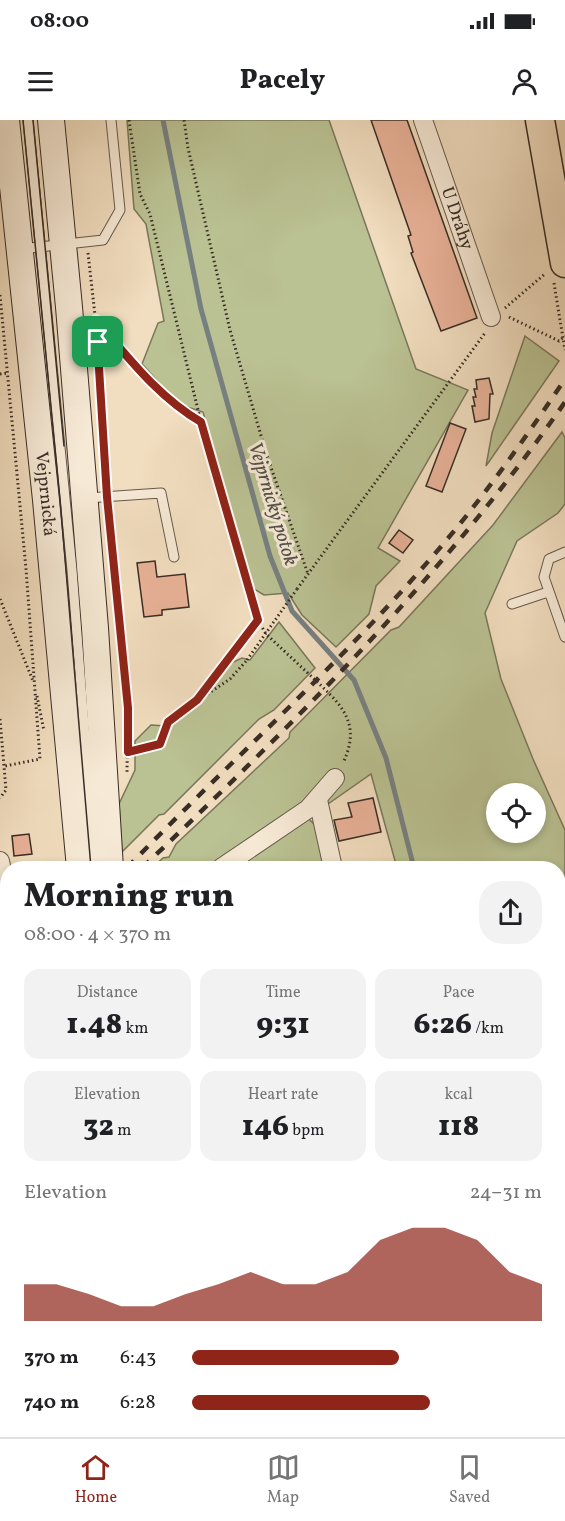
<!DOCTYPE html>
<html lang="en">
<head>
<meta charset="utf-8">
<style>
  :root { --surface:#fff; --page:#f2f2f2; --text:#202124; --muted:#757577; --line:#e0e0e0; --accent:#8f2418 }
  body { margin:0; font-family:Vollkorn,serif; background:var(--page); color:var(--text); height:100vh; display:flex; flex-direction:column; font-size:22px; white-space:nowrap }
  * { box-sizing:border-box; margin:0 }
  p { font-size:20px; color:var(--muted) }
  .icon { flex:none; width:33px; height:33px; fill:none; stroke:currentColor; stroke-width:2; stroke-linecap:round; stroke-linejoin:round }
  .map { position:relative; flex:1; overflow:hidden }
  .panel { position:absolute; left:0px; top:741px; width:566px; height:576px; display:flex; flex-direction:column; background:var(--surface); border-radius:24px 24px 0 0; box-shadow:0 3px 9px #0003 }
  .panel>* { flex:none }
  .tools { position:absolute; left:486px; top:663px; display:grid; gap:12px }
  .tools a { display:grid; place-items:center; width:60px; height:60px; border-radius:50%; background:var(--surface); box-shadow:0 3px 9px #0003; font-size:30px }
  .pin { position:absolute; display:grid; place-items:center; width:51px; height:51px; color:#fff; margin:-26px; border-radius:12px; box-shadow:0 3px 9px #0006 }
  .round { display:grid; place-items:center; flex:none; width:63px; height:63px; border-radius:24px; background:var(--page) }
  .headline { display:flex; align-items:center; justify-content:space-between; height:102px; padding:0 24px }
  h1 { font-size:33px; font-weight:800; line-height:45px }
  .stats { display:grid; grid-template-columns:repeat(3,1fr); gap:9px; height:102px; padding:6px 24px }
  .stats div { display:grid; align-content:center; border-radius:15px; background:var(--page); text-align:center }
  .stats b { font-size:30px; font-weight:800 }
  .stats small { font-size:16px; font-weight:400 }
  .stats p { font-size:16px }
  .chart { height:168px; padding:12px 24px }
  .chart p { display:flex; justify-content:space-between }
  .chart svg { width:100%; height:108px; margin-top:6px; fill:var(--accent); opacity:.7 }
  ul { padding:0 24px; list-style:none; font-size:20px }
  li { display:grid; grid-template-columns:96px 72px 1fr; align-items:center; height:45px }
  li i { height:15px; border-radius:8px; background:var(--accent) }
  .status { display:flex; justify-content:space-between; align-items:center; height:42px; padding:0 30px; background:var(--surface); direction:ltr }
  .status svg { height:16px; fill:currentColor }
  header { display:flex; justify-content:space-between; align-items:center; height:78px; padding:0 24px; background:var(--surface); font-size:27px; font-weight:800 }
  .tabs { display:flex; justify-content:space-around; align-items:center; height:84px; border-top:2px solid var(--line); background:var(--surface); font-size:16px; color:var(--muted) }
  .tabs a { display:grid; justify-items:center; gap:3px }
  .tabs .current { color:var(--accent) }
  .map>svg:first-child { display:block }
  .green { fill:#bac192; stroke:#79775c; stroke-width:1.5; fill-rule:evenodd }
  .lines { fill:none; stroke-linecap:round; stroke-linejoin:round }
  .stream { stroke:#778081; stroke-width:5 }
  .building { fill:#e8b197; stroke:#382d25; stroke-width:1.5 }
  .service-casing { stroke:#66594c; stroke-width:11 }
  .minor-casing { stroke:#66594c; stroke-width:20 }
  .secondary-casing { stroke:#382d25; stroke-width:28 }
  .primary-casing { stroke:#382d25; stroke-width:31 }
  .path { stroke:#382d25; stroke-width:3; stroke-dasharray:1.5 3; stroke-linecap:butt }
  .service { stroke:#f6e9d5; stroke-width:9 }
  .minor { stroke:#f6e9d5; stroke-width:18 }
  .secondary { stroke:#f6e9d5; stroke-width:26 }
  .primary { stroke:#f1ddbf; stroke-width:28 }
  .tram { stroke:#382d25; stroke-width:1.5 }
  .rail { stroke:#382d25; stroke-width:4.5; stroke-dasharray:10 10; stroke-linecap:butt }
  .path-bridge { stroke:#382d25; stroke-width:3; stroke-dasharray:1.5 3; stroke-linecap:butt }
  .route-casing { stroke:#fff; stroke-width:12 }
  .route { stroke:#8f2418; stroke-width:8 }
  .labels { text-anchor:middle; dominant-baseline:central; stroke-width:6; stroke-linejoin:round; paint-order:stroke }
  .street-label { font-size:18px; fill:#382d25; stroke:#f6e9d5 }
  .water-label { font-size:20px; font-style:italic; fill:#52504b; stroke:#f6e9d5 }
</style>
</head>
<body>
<div class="status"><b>08:00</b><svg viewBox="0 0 49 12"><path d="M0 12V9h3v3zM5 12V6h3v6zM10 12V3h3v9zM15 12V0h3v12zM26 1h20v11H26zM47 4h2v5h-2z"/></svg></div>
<header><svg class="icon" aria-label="menu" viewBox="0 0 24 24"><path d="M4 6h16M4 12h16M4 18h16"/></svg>Pacely<svg class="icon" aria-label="person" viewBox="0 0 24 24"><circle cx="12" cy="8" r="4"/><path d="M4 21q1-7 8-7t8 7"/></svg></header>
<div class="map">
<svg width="565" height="1317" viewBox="0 0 565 1317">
  <rect width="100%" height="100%" fill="#f1ddbf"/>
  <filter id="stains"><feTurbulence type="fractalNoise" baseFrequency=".00333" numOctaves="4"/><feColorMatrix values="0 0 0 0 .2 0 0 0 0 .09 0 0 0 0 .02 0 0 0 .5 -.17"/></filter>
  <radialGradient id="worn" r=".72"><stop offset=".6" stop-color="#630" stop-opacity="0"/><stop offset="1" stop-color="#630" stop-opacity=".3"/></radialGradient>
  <!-- green -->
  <path class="green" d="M127 0H329L416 249 468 270 378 428 400 441 376 466 369 494 336 527 302 495 288 473 264 475 254 469 203 292 178 284 142 244 158 203 164 201 146 104 134 89Z
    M525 216 559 241 486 346 492 313Z
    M562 312 565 318V384L558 393 517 421 485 493 501 559 533 639 565 710V1317H473L472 1310H558V748H397L371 654 308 698 316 706 325 748H152L163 738 169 737 176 724 289 618 290 612 391 510 399 507 493 405ZM496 674H536V712H496Z
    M279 502 315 548 274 590 259 599 164 694 159 695 122 732 119 684 135 650V621L151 605 167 606 200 581 231 543 242 538 250 540Z
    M7 917V985L0 982V935Z
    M184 1310H346L347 1317H185Z
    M378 1310H456L457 1317H379Z"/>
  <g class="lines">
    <!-- stream -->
    <path class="stream" d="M163 0 201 189 270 436 292 491 354 560 386 638 414 748
      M494 1317V1310"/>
  </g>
  <!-- building -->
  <path class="building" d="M371 0H407L477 198 441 211 411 133 413 132 408 116 411 115Z
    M489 258 493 274H490L489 299 475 302 472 286H475L473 277H476L474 269H477L476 260Z
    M450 303 466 309 442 372 426 366Z
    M399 410 413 420 403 433 389 423Z
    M155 441 157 457 185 454 189 487 162 490V495L144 497 137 443Z
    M373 678 381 712 339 721 334 700 352 697 348 683Z
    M29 714 32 734 14 736 12 716Z"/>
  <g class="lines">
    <!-- service casing -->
    <g class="service-casing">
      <path id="service" d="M28 0 72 450 95 748
        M21 129 103 120 120 90 111 0
        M87 378 161 373 174 437
        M565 432 549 439 544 457 565 517
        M512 484 548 472
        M145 1310 146 1317"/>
    </g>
    <!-- minor casing -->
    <g class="minor-casing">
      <g id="minor">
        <path id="s1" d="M423 0 491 197"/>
        <path d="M318 680 333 748"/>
        <path d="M0 741C5 763 6 788 0 810"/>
        <path d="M221 748 308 689 335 658"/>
        <path d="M0 1258 8 1262"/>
        <path d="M361 1310 362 1317"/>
        <path d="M464 1310 465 1317"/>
        <path d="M37 1317V1310"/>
      </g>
    </g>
    <!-- secondary casing -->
    <g class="secondary-casing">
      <g id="secondary">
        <path id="s2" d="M6 0 46 380 80 748"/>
        <path d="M51 0 69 187 95 508 110 748"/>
        <path d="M130 1310 131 1317"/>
        <path d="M159 1310 160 1317"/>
      </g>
    </g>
    <!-- primary casing -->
    <g class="primary-casing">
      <path id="primary" d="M540 0 565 143"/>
    </g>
    <!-- path -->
    <path class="path" d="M129 0 140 74 150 94 201 302 258 500 266 514C281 528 296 542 311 556 339 583 363 601 343 643
      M184 0 188 28 230 210 267 336 308 454
      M88 133 98 222 104 336
      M554 163 559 194
      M0 175 26 449 40 639 5 646
      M505 188 546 153
      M509 197 559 221 565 216
      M97 201C129 238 158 278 201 302
      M0 254 8 253
      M111 417 128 588 127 652
      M297 469 485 213
      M0 479 33 561
      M37 576 44 611
      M200 579 230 559 247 540
      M0 599 6 670 0 678
      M128 632 160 624 168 602 197 580 258 500"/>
    <!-- service -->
    <use href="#service" class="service"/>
    <!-- minor -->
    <use href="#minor" class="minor"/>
    <!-- secondary -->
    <use href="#secondary" class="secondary"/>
    <!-- primary -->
    <use href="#primary" class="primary"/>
    <!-- tram -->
    <path class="tram" d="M23 0 60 379 91 748
      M33 0 64 326
      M149 1310 150 1317"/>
    <!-- rail -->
    <path class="rail" d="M127 748C227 644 337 547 432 437 481 381 524 320 565 259
      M142 748C294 603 445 455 565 282
      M0 889 8 880
      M0 906 8 897"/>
    <!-- path-bridge -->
    <path class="path-bridge" d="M559 194 565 230
      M247 540 297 469"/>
  </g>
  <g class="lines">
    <!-- route casing -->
    <g class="route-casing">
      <path id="route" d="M96 200C128 237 158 277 201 302L258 500 197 580 168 602 160 624 128 632V588L107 377Z"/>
    </g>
    <!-- route -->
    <use href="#route" class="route"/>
  </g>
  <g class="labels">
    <!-- street labels -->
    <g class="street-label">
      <text stroke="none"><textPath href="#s1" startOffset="104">U Dráhy</textPath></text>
      <text stroke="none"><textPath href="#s2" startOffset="376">Vejprnická</textPath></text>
    </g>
    <!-- water labels -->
    <g class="water-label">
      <text transform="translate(272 384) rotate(73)">Vejprnický potok</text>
    </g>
  </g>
  <rect width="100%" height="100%" filter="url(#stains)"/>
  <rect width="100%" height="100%" fill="url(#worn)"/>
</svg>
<div class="tools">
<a><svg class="icon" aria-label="locate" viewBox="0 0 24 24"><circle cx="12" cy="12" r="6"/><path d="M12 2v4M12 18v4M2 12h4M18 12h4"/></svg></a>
</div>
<div class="pin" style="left:98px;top:222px;background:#1e9e55"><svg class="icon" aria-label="arrive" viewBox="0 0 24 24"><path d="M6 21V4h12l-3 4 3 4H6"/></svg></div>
<section class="panel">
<div class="headline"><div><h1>Morning run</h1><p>08:00 · 4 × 370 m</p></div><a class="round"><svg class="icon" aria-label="share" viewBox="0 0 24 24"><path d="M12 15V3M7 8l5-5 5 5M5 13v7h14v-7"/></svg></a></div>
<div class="stats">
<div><p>Distance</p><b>1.48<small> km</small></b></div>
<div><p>Time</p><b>9:31</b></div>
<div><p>Pace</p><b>6:26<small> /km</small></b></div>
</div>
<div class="stats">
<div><p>Elevation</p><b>32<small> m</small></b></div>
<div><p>Heart rate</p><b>146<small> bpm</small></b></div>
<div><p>kcal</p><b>118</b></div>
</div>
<div class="chart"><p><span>Elevation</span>24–31 m</p>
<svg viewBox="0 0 160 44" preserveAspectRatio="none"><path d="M0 44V29L10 29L20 33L30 38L40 38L50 33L60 29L70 24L80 29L90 29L100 24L110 11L120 6L130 6L140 11L150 24L160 29V44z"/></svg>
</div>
<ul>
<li><b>370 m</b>6:43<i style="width:59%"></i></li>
<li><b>740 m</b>6:28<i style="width:68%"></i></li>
</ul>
</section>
</div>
<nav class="tabs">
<a class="current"><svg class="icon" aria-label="home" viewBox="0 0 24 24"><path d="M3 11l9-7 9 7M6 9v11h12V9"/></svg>Home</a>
<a><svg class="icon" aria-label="map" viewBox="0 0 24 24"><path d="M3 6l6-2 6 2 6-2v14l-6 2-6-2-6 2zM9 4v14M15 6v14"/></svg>Map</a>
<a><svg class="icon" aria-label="saved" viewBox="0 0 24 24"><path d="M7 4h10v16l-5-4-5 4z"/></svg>Saved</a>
</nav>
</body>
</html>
